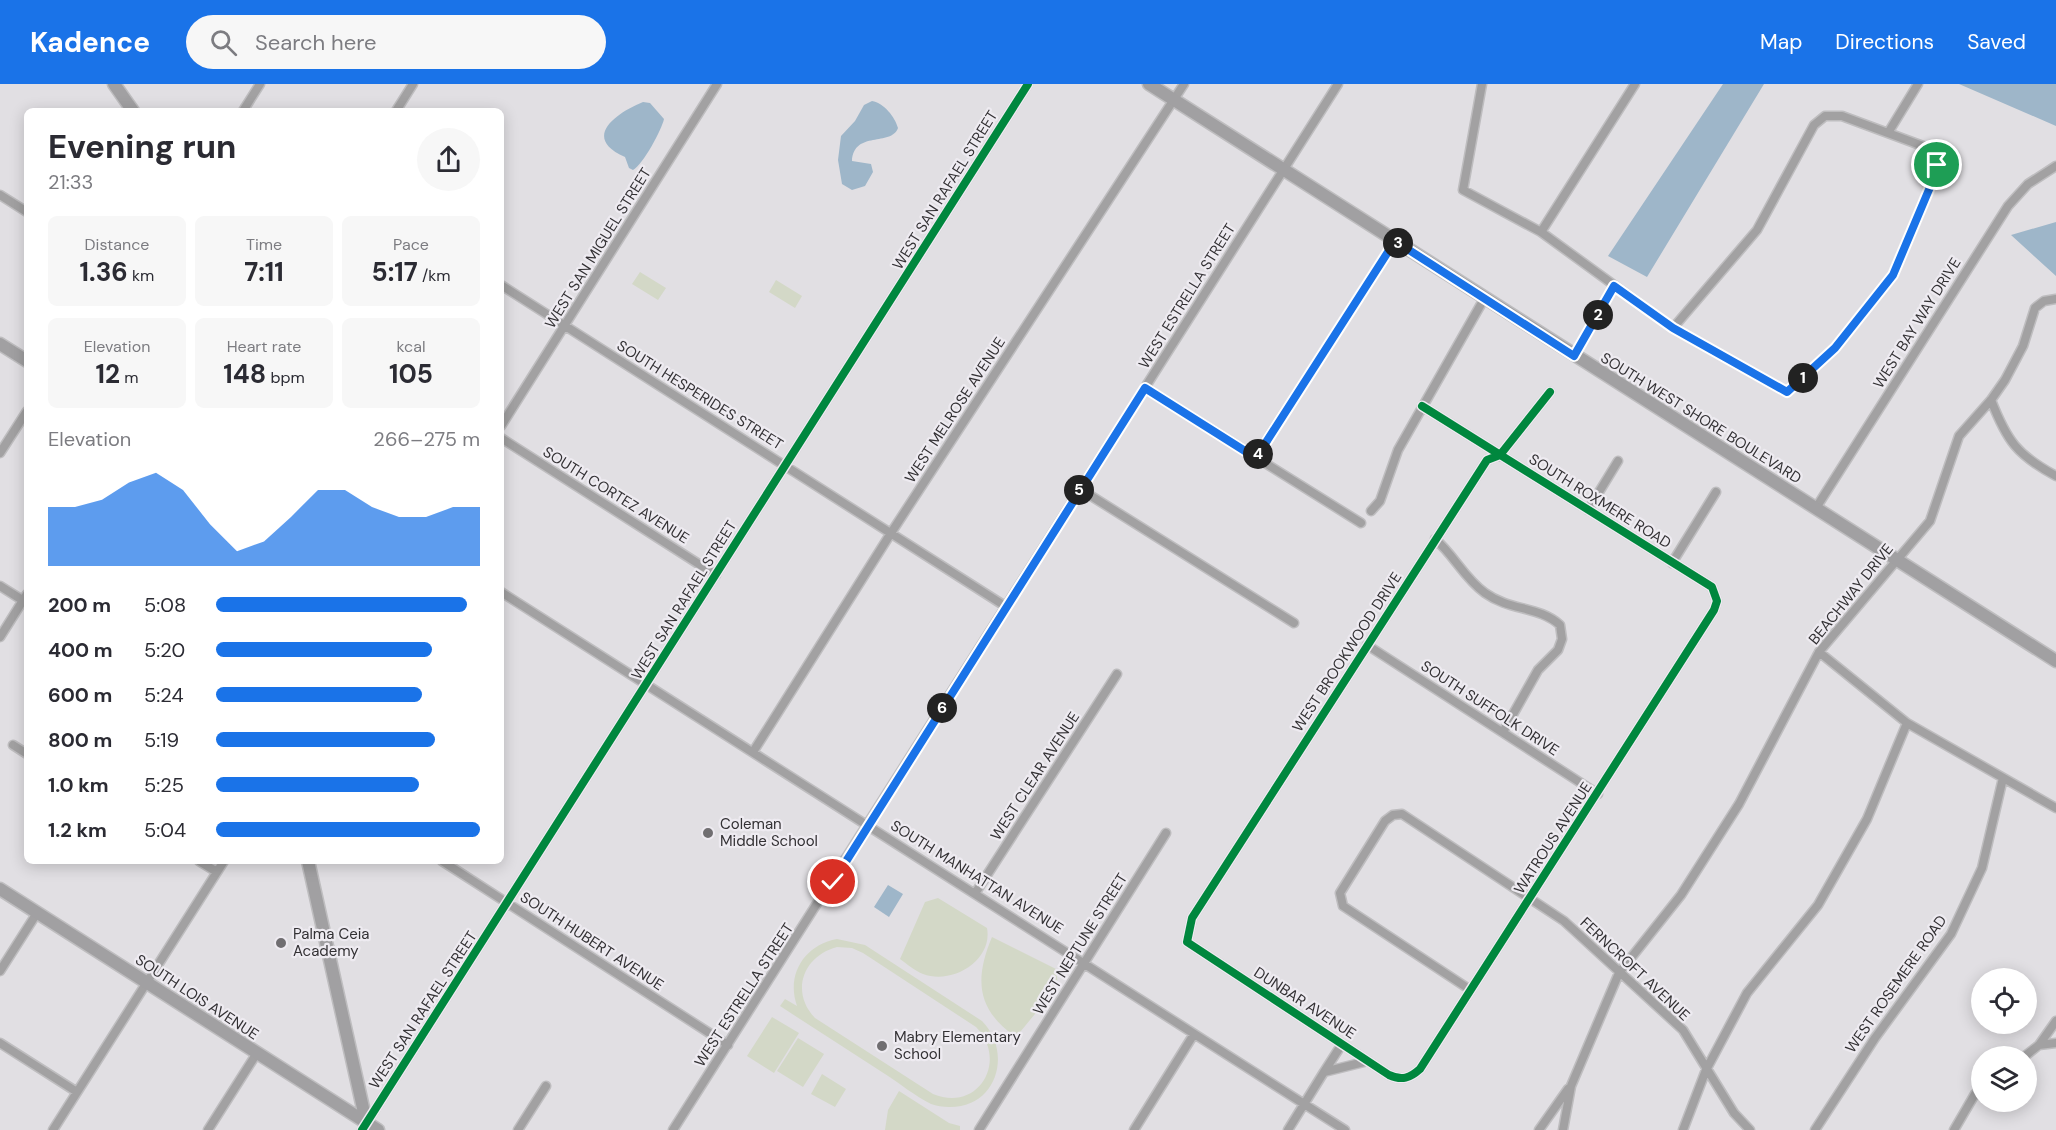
<!DOCTYPE html>
<html lang="en">
<head>
<meta charset="utf-8">
<style>
  :root { --surface:#fff; --page:#f7f7f7; --text:#2b2b33; --muted:#7c7c81; --accent:#1a73e8 }
  body { margin:0; font-family:"DM Sans",sans-serif; background:var(--page); color:var(--text); height:100vh; display:flex; flex-direction:column; font-size:22px; white-space:nowrap }
  * { box-sizing:border-box; margin:0 }
  p { font-size:20px; color:var(--muted) }
  .icon { flex:none; width:33px; height:33px; fill:none; stroke:currentColor; stroke-width:2; stroke-linecap:round; stroke-linejoin:round }
  .map { position:relative; flex:1; overflow:hidden }
  .drawer { position:absolute; left:24px; top:24px; width:480px; height:756px; display:flex; flex-direction:column; background:var(--surface); border-radius:9px; box-shadow:0 3px 15px #0003 }
  .drawer>* { flex:none }
  .buttons { position:absolute; left:1971px; top:884px; display:grid; gap:12px }
  .buttons a { display:grid; place-items:center; width:66px; height:66px; border-radius:50%; background:var(--surface); box-shadow:0 3px 15px #0003; font-size:30px }
  .pin { position:absolute; display:grid; place-items:center; width:51px; height:51px; color:#fff; margin:-26px; border:3px solid #fff; border-radius:50%; box-shadow:0 2px 6px #0007 }
  .km { position:absolute; width:30px; height:30px; margin:-15px; border-radius:50%; background:#222; color:#fff; font-size:16px; line-height:30px; text-align:center }
  .round { display:grid; place-items:center; flex:none; width:63px; height:63px; border-radius:32px; background:var(--page) }
  .summary { display:flex; align-items:center; justify-content:space-between; height:102px; padding:0 24px }
  h1 { font-size:33px; font-weight:700; line-height:45px }
  .metrics { display:grid; grid-template-columns:repeat(3,1fr); gap:9px; height:102px; padding:6px 24px }
  .metrics div { display:grid; align-content:center; border-radius:9px; background:var(--page); text-align:center }
  .metrics b { font-size:26px; font-weight:700 }
  .metrics small { font-size:16px; font-weight:400 }
  .metrics p { font-size:16px }
  .chart { height:168px; padding:12px 24px }
  .chart p { display:flex; justify-content:space-between }
  .chart svg { width:100%; height:108px; margin-top:6px; fill:var(--accent); opacity:.7 }
  ul { padding:0 24px; list-style:none; font-size:20px }
  li { display:grid; grid-template-columns:96px 72px 1fr; align-items:center; height:45px }
  li i { height:15px; border-radius:8px; background:var(--accent) }
  header { display:flex; align-items:center; gap:36px; box-sizing:border-box; height:84px; padding:0 30px; background:var(--accent); color:#fff }
  header strong { font-size:28px }
  nav { display:flex; gap:33px; margin-inline-start:auto; font-size:21px }
  .search { width:420px; height:54px; background:var(--page); display:flex; align-items:center; gap:15px; box-sizing:border-box; padding:0 21px; border-radius:33px; color:var(--muted); font-size:22px }
  .map>svg:first-child { display:block }
  .green { fill:#d3d8c7; fill-rule:evenodd }
  .water { fill:#9eb6c9 }
  .lines { fill:none; stroke-linecap:round; stroke-linejoin:round }
  .street-casing { stroke:#bebdbf; stroke-width:11 }
  .secondary-casing { stroke:#bebdbf; stroke-width:15 }
  .street { stroke:#a2a1a2; stroke-width:8 }
  .secondary { stroke:#a1a0a2; stroke-width:12 }
  .cycleway-casing { stroke:#eeebf1; stroke-width:11 }
  .cycleway { stroke:#00873e; stroke-width:8 }
  .route-casing { stroke:#fff; stroke-width:12 }
  .route { stroke:#1a73e8; stroke-width:8 }
  .poi-dot { fill:#706e71; stroke:#eeebf1; stroke-width:2 }
  .labels { text-anchor:middle; dominant-baseline:central; stroke-width:4.5; stroke-linejoin:round; paint-order:stroke }
  .street-label { font-size:15px; fill:#333134; stroke:#eeebf1 }
  .poi-label { font-size:15px; fill:#333134; stroke:#eeebf1; text-anchor:start }
</style>
</head>
<body>
<header>
<strong>Kadence</strong>
<div class="search"><svg class="icon" aria-label="search" viewBox="0 0 24 24"><circle cx="10" cy="10" r="6"/><path d="M15 15l6 6"/></svg>Search here</div>
<nav><a>Map</a><a>Directions</a><a>Saved</a></nav>
</header>
<div class="map">
<svg width="2056" height="1046" viewBox="0 0 2056 1046">
  <rect width="100%" height="100%" fill="#e1dfe3"/>
  <!-- green -->
  <path class="green" d="M640 188 666 204 658 216 632 200Z
    M776 196 802 212 795 224 769 208Z
    M938 814 987 844C993 876 953 901 923 890 915 887 907 880 900 875L925 818Z
    M992 853 1056 885 1058 902 1016 953C977 926 974 896 992 853Z
    M837 855 865 861 982 937C1013 968 997 1024 949 1023 943 1023 936 1022 931 1020 915 1012 899 999 885 990 850 967 815 945 780 922L785 915 797 922C786 891 804 861 837 855ZM837 863 852 864 863 869 976 943C1009 977 978 1029 933 1010L815 934C790 908 803 872 837 863Z
    M772 933 799 949 774 989 747 972Z
    M798 954 824 970 803 1003 777 987Z
    M822 990 846 1005 835 1023 811 1010Z
    M899 1007 949 1039 960 1042V1046H885L888 1026Z"/>
  <!-- water -->
  <path class="water" d="M1723 0H1764L1647 193 1608 172Z
    M1959 0H2056V42Z
    M872 17C884 19 895 33 898 44 891 63 854 46 852 77L871 80 873 88 865 102 852 106 842 100 838 76 841 52 855 37 864 21Z
    M643 18 650 19 664 35C662 45 643 81 633 86L629 84 625 73C581 54 616 29 643 18Z
    M2056 138V192L2011 151Z
    M888 801 903 810 889 833 874 823Z"/>
  <g class="lines">
    <!-- street casing -->
    <g class="street-casing">
      <path id="street" d="M1482 0 1463 106 1541 148 1673 244 1787 308 1835 264 1893 191 1936 89V74L1931 65 1842 32H1825L1814 41 1757 146 1673 244
        M243 27 260 0
        M396 27 413 0
        M1888 49 1918 0
        M0 111 27 128
        M1541 148 1635 0
        M501 201 1005 522
        M1574 272 1614 202
        M1145 304 1361 439
        M1991 316C2007 357 2017 371 2056 392
        M1422 322 1712 503 1717 517 1714 526 1420 985C1410 994 1402 997 1389 991L1187 858 1192 834 1487 376 1500 371 1550 308
        M501 342 717 0
        M501 354 716 491
        M0 369 27 327
        M1256 373 1395 157
        M1080 405 1294 539
        M1816 424 2008 122 2028 100 2056 82
        M1588 426 1618 377
        M1371 427 1380 417 1398 366 1484 215
        M1435 455C1454 471 1464 494 1485 509 1510 527 1539 522 1560 541L1562 555 1558 566 1538 586 1503 648
        M1672 479 1716 408
        M0 502 27 519
        M501 508 1345 1046
        M0 553 27 510
        M1367 561 1598 710
        M1819 568 1907 639 2056 724
        M13 661 27 670
        M753 668 891 449 1184 0
        M199 777 217 788
        M442 777 728 961
        M976 808 1117 590
        M0 887 37 829
        M1469 905 1343 822 1340 809 1385 737 1393 731 1402 730 1564 837 1683 946 1734 1029 1750 1046
        M0 959 77 1008
        M2039 961 2056 937
        M2025 972 2039 961 2056 959
        M1324 988 1342 960
        M53 1046 224 777
        M208 1046 257 969
        M362 1046 1028 0
        M518 1046 546 1002
        M673 1046 1338 0
        M979 1046 1166 749
        M1134 1046 1194 950
        M1288 1046 1324 988 1368 977
        M1539 1046 1568 1005
        M1563 1046 1571 1002 1619 889 1681 811 1739 720 1819 568 1930 437 1959 352 1991 316 2005 296 2023 262 2035 224 2044 217 2056 215
        M1683 1046 1706 986 1747 909 1818 821 1867 735 1907 639
        M1815 1046 1875 954 1951 850 1982 784 2003 694
        M1954 1046 1975 1010 1982 1005"/>
    </g>
    <!-- secondary casing -->
    <g class="secondary-casing">
      <path id="secondary" d="M114 0 133 27
        M1149 0 2056 577
        M0 260 27 277
        M308 777 367 1042
        M0 805 378 1046"/>
    </g>
    <!-- street -->
    <use href="#street" class="street"/>
    <!-- secondary -->
    <use href="#secondary" class="secondary"/>
    <!-- cycleway casing -->
    <g class="cycleway-casing">
      <path id="cycleway" d="M1422 322 1712 503 1717 517 1714 526 1420 985C1410 994 1402 997 1389 991L1187 858 1192 834 1487 376 1500 371 1550 308
        M362 1046 1028 0"/>
    </g>
    <!-- cycleway -->
    <use href="#cycleway" class="cycleway"/>
  </g>
  <g class="lines">
    <!-- route casing -->
    <g class="route-casing">
      <path id="route" d="M833 798 1145 304 1256 374 1395 157 1574 272 1614 202 1673 244 1787 308 1835 264 1893 191 1936 89 1937 81"/>
    </g>
    <!-- route -->
    <use href="#route" class="route"/>
  </g>
  <!-- markers -->
  <g class="poi-dot">
    <circle cx="708" cy="749" r="6"/>
    <circle cx="281" cy="859" r="6"/>
    <circle cx="882" cy="962" r="6"/>
  </g>
  <g class="labels">
    <!-- street labels -->
    <g class="street-label">
      <text transform="translate(945 106) rotate(-58)">WEST SAN RAFAEL STREET</text>
      <text transform="translate(598 164) rotate(-58)">WEST SAN MIGUEL STREET</text>
      <text transform="translate(1187 212) rotate(-58)">WEST ESTRELLA STREET</text>
      <text transform="translate(1917 239) rotate(-58)">WEST BAY WAY DRIVE</text>
      <text transform="translate(700 311) rotate(32)">SOUTH HESPERIDES STREET</text>
      <text transform="translate(955 326) rotate(-57)">WEST MELROSE AVENUE</text>
      <text transform="translate(1701 334) rotate(32)">SOUTH WEST SHORE BOULEVARD</text>
      <text transform="translate(616 411) rotate(32)">SOUTH CORTEZ AVENUE</text>
      <text transform="translate(1600 417) rotate(32)">SOUTH ROXMERE ROAD</text>
      <text transform="translate(1851 510) rotate(-51)">BEACHWAY DRIVE</text>
      <text transform="translate(684 516) rotate(-58)">WEST SAN RAFAEL STREET</text>
      <text transform="translate(1347 568) rotate(-57)">WEST BROOKWOOD DRIVE</text>
      <text transform="translate(1490 624) rotate(33)">SOUTH SUFFOLK DRIVE</text>
      <text transform="translate(1035 692) rotate(-57)">WEST CLEAR AVENUE</text>
      <text transform="translate(1553 754) rotate(-57)">WATROUS AVENUE</text>
      <text transform="translate(977 793) rotate(32)">SOUTH MANHATTAN AVENUE</text>
      <text transform="translate(592 857) rotate(33)">SOUTH HUBERT AVENUE</text>
      <text transform="translate(1080 860) rotate(-58)">WEST NEPTUNE STREET</text>
      <text transform="translate(1635 885) rotate(43)">FERNCROFT AVENUE</text>
      <text transform="translate(1896 900) rotate(-55)">WEST ROSEMERE ROAD</text>
      <text transform="translate(744 911) rotate(-57)">WEST ESTRELLA STREET</text>
      <text transform="translate(197 913) rotate(33)">SOUTH LOIS AVENUE</text>
      <text transform="translate(1305 919) rotate(33)">DUNBAR AVENUE</text>
      <text transform="translate(423 926) rotate(-57)">WEST SAN RAFAEL STREET</text>
    </g>
    <!-- poi labels -->
    <g class="poi-label">
      <text x="720" y="740">Coleman<tspan x="720" dy="17">Middle School</tspan></text>
      <text x="293" y="850">Palma Ceia<tspan x="293" dy="17">Academy</tspan></text>
      <text x="894" y="953">Mabry Elementary<tspan x="894" dy="17">School</tspan></text>
    </g>
  </g>
</svg>
<div class="buttons">
<a><svg class="icon" aria-label="locate" viewBox="0 0 24 24"><circle cx="12" cy="12" r="6"/><path d="M12 2v4M12 18v4M2 12h4M18 12h4"/></svg></a>
<a><svg class="icon" aria-label="layers" viewBox="0 0 24 24"><path d="M12 4l9 5-9 5-9-5zM3 14l9 5 9-5"/></svg></a>
</div>
<div class="pin" style="left:1937px;top:81px;background:#1e9e55"><svg class="icon" aria-label="arrive" viewBox="0 0 24 24"><path d="M6 21V4h12l-3 4 3 4H6"/></svg></div>
<div class="pin" style="left:833px;top:798px;background:#d93025"><svg class="icon" aria-label="check" viewBox="0 0 24 24"><path d="M5 12l5 5 9-10"/></svg></div>
<b class="km" style="left:1803px;top:294px">1</b>
<b class="km" style="left:1598px;top:231px">2</b>
<b class="km" style="left:1398px;top:159px">3</b>
<b class="km" style="left:1258px;top:370px">4</b>
<b class="km" style="left:1079px;top:406px">5</b>
<b class="km" style="left:942px;top:624px">6</b>
<section class="drawer">
<div class="summary"><div><h1>Evening run</h1><p>21:33</p></div><a class="round"><svg class="icon" aria-label="share" viewBox="0 0 24 24"><path d="M12 15V3M7 8l5-5 5 5M5 13v7h14v-7"/></svg></a></div>
<div class="metrics">
<div><p>Distance</p><b>1.36<small> km</small></b></div>
<div><p>Time</p><b>7:11</b></div>
<div><p>Pace</p><b>5:17<small> /km</small></b></div>
</div>
<div class="metrics">
<div><p>Elevation</p><b>12<small> m</small></b></div>
<div><p>Heart rate</p><b>148<small> bpm</small></b></div>
<div><p>kcal</p><b>105</b></div>
</div>
<div class="chart"><p><span>Elevation</span>266–275 m</p>
<svg viewBox="0 0 160 44" preserveAspectRatio="none"><path d="M0 44V20L10 20L20 17L30 10L40 6L50 13L60 27L70 38L80 34L90 24L100 13L110 13L120 20L130 24L140 24L150 20L160 20V44z"/></svg>
</div>
<ul>
<li><b>200 m</b>5:08<i style="width:95%"></i></li>
<li><b>400 m</b>5:20<i style="width:82%"></i></li>
<li><b>600 m</b>5:24<i style="width:78%"></i></li>
<li><b>800 m</b>5:19<i style="width:83%"></i></li>
<li><b>1.0 km</b>5:25<i style="width:77%"></i></li>
<li><b>1.2 km</b>5:04<i style="width:100%"></i></li>
</ul>
</section>
</div>
</body>
</html>
